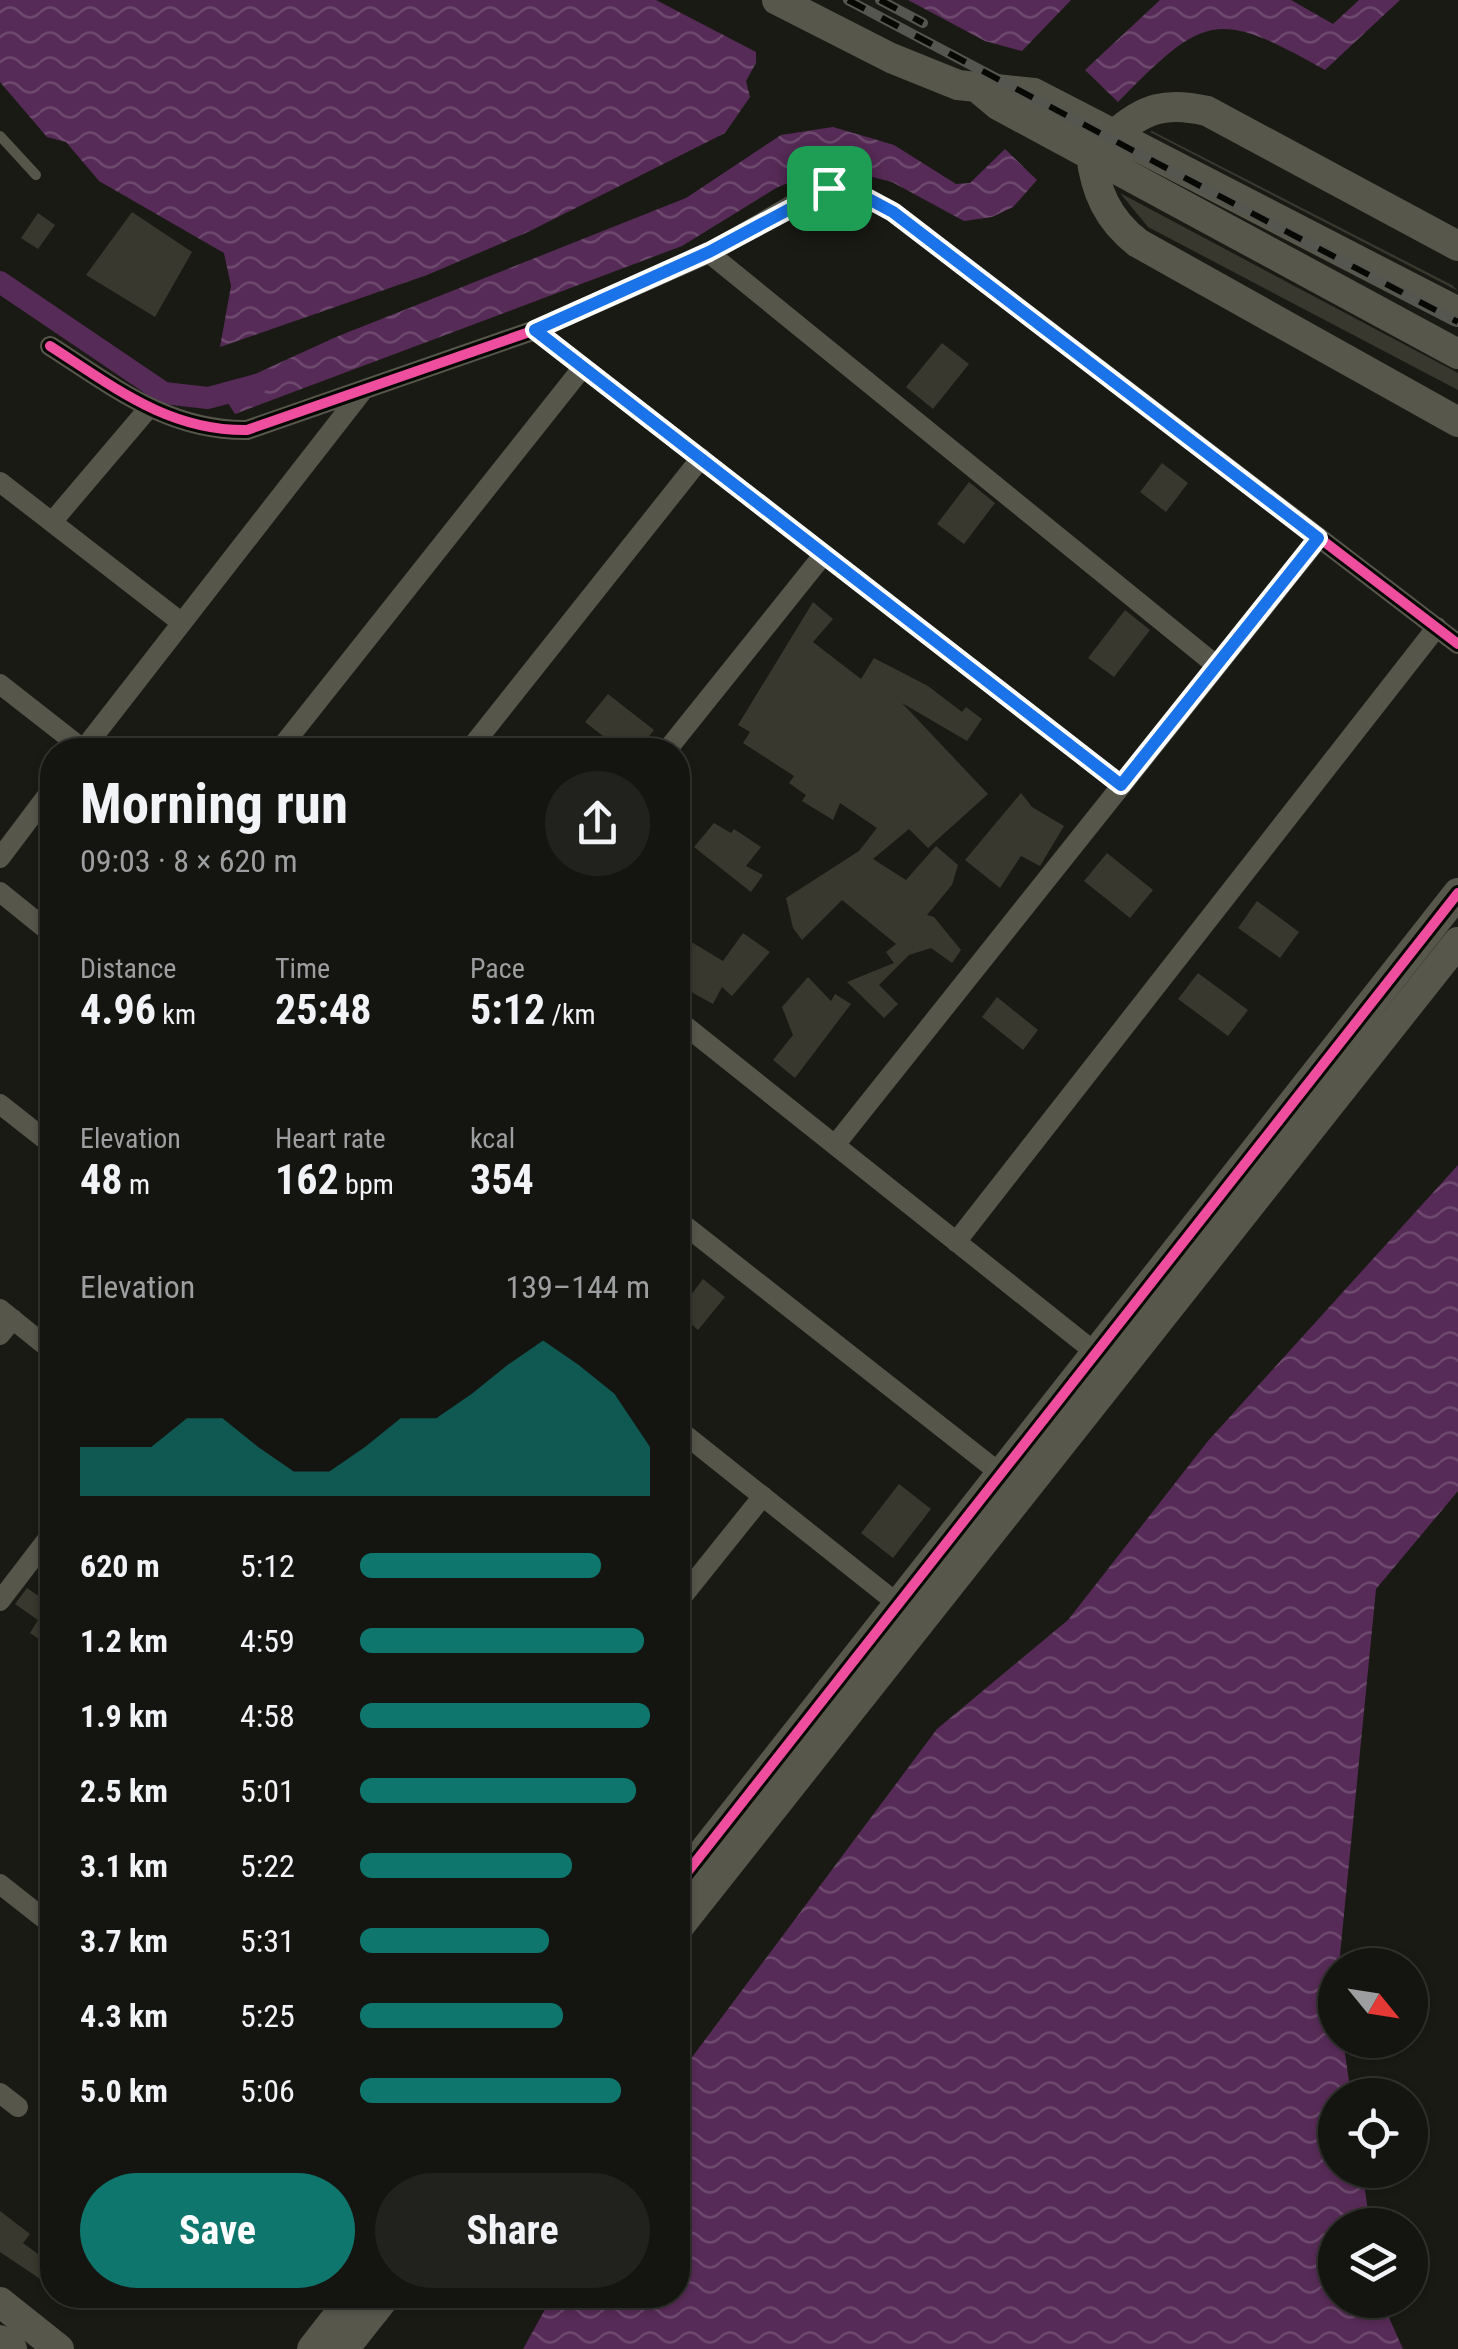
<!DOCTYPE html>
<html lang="en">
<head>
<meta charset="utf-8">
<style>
  :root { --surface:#141410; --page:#21211e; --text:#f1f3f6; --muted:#9d9e9f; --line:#333330; --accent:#0f766e }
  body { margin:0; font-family:"Roboto Condensed",sans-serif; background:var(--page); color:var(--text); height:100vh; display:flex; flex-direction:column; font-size:38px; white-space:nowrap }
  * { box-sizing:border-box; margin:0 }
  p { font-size:32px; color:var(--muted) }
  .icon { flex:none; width:55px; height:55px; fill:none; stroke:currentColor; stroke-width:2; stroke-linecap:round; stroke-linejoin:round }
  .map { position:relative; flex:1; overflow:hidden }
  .drawer { position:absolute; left:40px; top:738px; width:650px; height:1570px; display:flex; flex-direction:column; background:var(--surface); border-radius:40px; box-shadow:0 2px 8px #0004,0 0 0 2px var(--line) }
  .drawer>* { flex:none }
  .needle { width:65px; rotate:120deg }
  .buttons { position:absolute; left:1318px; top:1948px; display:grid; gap:20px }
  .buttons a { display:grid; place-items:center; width:110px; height:110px; border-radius:50%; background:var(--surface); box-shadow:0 2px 8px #0004,0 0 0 2px var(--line); font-size:50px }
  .pin { position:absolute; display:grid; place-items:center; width:85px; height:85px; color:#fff; margin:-42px; border-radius:20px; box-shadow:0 5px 15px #0006 }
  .round { display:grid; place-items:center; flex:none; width:105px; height:105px; border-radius:52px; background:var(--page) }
  .summary { display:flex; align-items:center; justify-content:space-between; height:170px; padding:0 40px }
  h1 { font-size:55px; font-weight:700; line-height:75px }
  .figures { display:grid; grid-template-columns:repeat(3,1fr); gap:15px; height:170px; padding:10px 40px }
  .figures div { display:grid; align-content:center }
  .figures b { font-size:42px; font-weight:700 }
  .figures small { font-size:28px; font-weight:400 }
  .figures p { font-size:28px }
  .chart { height:280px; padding:20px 40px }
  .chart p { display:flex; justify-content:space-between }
  .chart svg { width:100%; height:180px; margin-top:10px; fill:var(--accent); opacity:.7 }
  .cta { display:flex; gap:20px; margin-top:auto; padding:20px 40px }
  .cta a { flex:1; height:115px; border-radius:60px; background:var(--accent); color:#fff; font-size:40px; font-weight:700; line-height:115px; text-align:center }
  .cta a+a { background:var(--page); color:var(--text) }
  ul { padding:0 40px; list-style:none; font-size:32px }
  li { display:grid; grid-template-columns:160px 120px 1fr; align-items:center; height:75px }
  li i { height:25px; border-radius:12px; background:var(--accent) }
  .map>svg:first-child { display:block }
  .water { fill:url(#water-waves) }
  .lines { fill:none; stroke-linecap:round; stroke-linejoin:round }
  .canal { stroke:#572b57; stroke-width:22 }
  .building { fill:#38382e }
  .lane { stroke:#56564b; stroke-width:10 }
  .street { stroke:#56564b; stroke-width:20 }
  .secondary { stroke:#57574c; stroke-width:30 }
  .rail-casing { stroke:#565650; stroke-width:10 }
  .rail { stroke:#070704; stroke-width:6; stroke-dasharray:19; stroke-linecap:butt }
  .cycleway-casing { stroke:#070704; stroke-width:16 }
  .cycleway { stroke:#ef4d9e; stroke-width:10 }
  .route-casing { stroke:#fff; stroke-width:20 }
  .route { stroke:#1a73e8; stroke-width:12 }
</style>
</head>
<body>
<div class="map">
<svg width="1458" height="2349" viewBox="0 0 1458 2349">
  <defs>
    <pattern id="water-waves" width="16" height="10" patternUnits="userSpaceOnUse" patternTransform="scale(2.5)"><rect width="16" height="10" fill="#572b57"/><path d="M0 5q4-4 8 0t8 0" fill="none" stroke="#6e496e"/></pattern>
  </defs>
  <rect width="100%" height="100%" fill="#1a1a15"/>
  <!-- water -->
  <path class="water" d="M0 0H656L756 52V63L746 81 750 97 725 133 528 232 427 275 220 347 231 286 224 253 99 181 66 142 47 137 0 82Z
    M908 0H1071L1022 51 985 41Z
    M1160 0H1291L1333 24 1359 0H1400L1325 70C1217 9 1205 13 1118 102L1085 70Z
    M833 127 894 145 956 184 970 183 1005 149 1037 180 1013 207 992 217 964 221 892 182 829 166 776 188 682 246 235 414 228 403 231 385 336 337 686 198 781 135Z
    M1458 1165V1491L1376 1589 1339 1965H1335V2040H1343L1351 2095H1335V2170H1362L1370 2225H1335V2300H1381L1403 2349H523L553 2295H678V2076L937 1729 1068 1620 1208 1441Z"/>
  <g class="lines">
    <!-- canal -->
    <path class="canal" d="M0 282 164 393 208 398 256 385"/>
  </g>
  <!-- building -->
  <path class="building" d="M1152 131 1452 285 1458 291 1150 132Z
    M1120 193 1458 373V390L1148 227Z
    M132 212 192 252 155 317 86 275Z
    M38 213 55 225 38 249 21 238Z
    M942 343 969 364 933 409 906 387Z
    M1162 463 1188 483 1166 512 1140 492Z
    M969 482 995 503 964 544 937 524Z
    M813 602 833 619 813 642 861 679 874 658 928 686 962 712 966 707 982 719 967 741 902 703 988 794 928 848 909 829 873 859 906 880 936 846 958 865 952 885 927 915 934 917 961 950 952 963 931 948 909 955 879 985 898 1004 884 1018 847 982 894 963 886 952 896 944 842 900 802 940 793 928 786 898 859 851 877 828 840 803 833 820 802 801 806 795 789 783 794 776 743 743 750 732 738 725Z
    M1125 610 1150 630 1114 677 1088 658Z
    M608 694 654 730 638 750H621L585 722Z
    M1021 793 1032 807 1064 826 1040 866 1021 856 1000 888 965 860Z
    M714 823 731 833 734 829 761 847 746 866 763 875 751 892 694 847Z
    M1107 853 1153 890 1130 918 1084 881Z
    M1257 901 1299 932 1280 958 1238 928Z
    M743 933 770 952 732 996 722 987 713 1004 693 993 678 973V934L723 961Z
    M1198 973 1248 1010 1228 1036 1178 999Z
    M808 977 831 1001 835 994 851 1004 795 1078 773 1060 793 1035 782 1007Z
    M997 997 1038 1030 1023 1050 982 1017Z
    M703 1279 725 1297 698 1330 678 1312Z
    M899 1484 931 1509 893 1558 861 1533Z
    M27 1588 49 1603 52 1598V1648L30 1633 38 1620 15 1604Z
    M0 2211 30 2234 23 2243 52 2264V2287L0 2252Z"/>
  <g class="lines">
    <!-- lane -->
    <path class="lane" d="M0 136 36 175"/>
    <!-- street -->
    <path class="street" d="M709 253 1217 666
      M535 330 1121 785
      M50 346C114 387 168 431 247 430L535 330 709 253 818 190H852L893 212 1458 644
      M0 482 182 623
      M52 522 148 409
      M0 684 83 749
      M83 750 361 393
      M279 750 583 367
      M469 750 701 458
      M667 750 824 554
      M0 858 52 789
      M0 892 52 934
      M678 1020 1096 1353
      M0 1104 52 1145
      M835 1145 1318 539
      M678 1220 1001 1474
      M956 1242 1437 627
      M0 1309 52 1351
      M0 1335 13 1319
      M678 1429 898 1604
      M0 1601 52 1533
      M678 1602 763 1496
      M0 1884 52 1925
      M0 2093 18 2107"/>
    <!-- secondary -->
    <path class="secondary" d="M777 0 891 58 958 85 1034 93 1458 312
      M980 90 998 105 1458 354
      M1114 135C1145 107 1167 102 1207 111L1458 246
      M1091 154C1095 191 1108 220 1138 243L1458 422
      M678 1884 1458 893
      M678 1928 1458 942
      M0 2302 59 2349
      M0 2340 12 2349
      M312 2349 354 2295
      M344 2349 387 2295"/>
    <!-- rail casing -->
    <g class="rail-casing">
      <path id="rail" d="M848 0 1458 322
        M880 0 923 23"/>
    </g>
    <!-- rail -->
    <use href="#rail" class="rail"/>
    <!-- cycleway casing -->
    <g class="cycleway-casing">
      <path id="cycleway" d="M50 346C114 387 168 431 247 430L535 330 709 253 818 190H852L893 212 1458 644
        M678 1884 1458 893"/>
    </g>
    <!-- cycleway -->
    <use href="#cycleway" class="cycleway"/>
  </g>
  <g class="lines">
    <!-- route casing -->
    <g class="route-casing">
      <path id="route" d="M829 188 852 190 893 212 1318 538 1121 785 535 330 709 252Z"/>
    </g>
    <!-- route -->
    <use href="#route" class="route"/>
  </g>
</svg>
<div class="buttons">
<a><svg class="needle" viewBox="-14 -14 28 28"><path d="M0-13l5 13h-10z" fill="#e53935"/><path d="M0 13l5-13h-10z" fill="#9d9e9f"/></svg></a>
<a><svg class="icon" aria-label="locate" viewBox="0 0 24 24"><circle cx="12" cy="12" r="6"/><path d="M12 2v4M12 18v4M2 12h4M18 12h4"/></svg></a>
<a><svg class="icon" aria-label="layers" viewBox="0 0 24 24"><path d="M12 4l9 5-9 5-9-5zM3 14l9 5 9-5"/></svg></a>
</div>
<div class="pin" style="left:829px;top:188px;background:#1e9e55"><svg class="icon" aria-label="arrive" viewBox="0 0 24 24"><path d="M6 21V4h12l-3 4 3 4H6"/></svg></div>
<section class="drawer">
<div class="summary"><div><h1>Morning run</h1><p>09:03 · 8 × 620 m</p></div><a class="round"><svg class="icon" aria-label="share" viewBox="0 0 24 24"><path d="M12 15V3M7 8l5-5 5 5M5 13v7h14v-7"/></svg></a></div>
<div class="figures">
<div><p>Distance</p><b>4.96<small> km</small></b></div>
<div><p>Time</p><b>25:48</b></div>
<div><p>Pace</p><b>5:12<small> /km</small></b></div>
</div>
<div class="figures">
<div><p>Elevation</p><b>48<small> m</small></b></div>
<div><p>Heart rate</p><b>162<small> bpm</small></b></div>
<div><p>kcal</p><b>354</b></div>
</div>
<div class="chart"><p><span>Elevation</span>139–144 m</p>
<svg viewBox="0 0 160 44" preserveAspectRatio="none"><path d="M0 44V32L10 32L20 32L30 25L40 25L50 32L60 38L70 38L80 32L90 25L100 25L110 19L120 12L130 6L140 12L150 19L160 32V44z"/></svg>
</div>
<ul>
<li><b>620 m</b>5:12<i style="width:83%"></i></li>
<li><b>1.2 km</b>4:59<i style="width:98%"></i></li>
<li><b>1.9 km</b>4:58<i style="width:100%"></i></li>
<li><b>2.5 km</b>5:01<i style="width:95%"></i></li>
<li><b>3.1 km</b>5:22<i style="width:73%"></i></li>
<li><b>3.7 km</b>5:31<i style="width:65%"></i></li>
<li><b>4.3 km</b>5:25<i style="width:70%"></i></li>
<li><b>5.0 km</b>5:06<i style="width:90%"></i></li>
</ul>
<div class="cta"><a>Save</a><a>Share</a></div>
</section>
</div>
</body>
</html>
